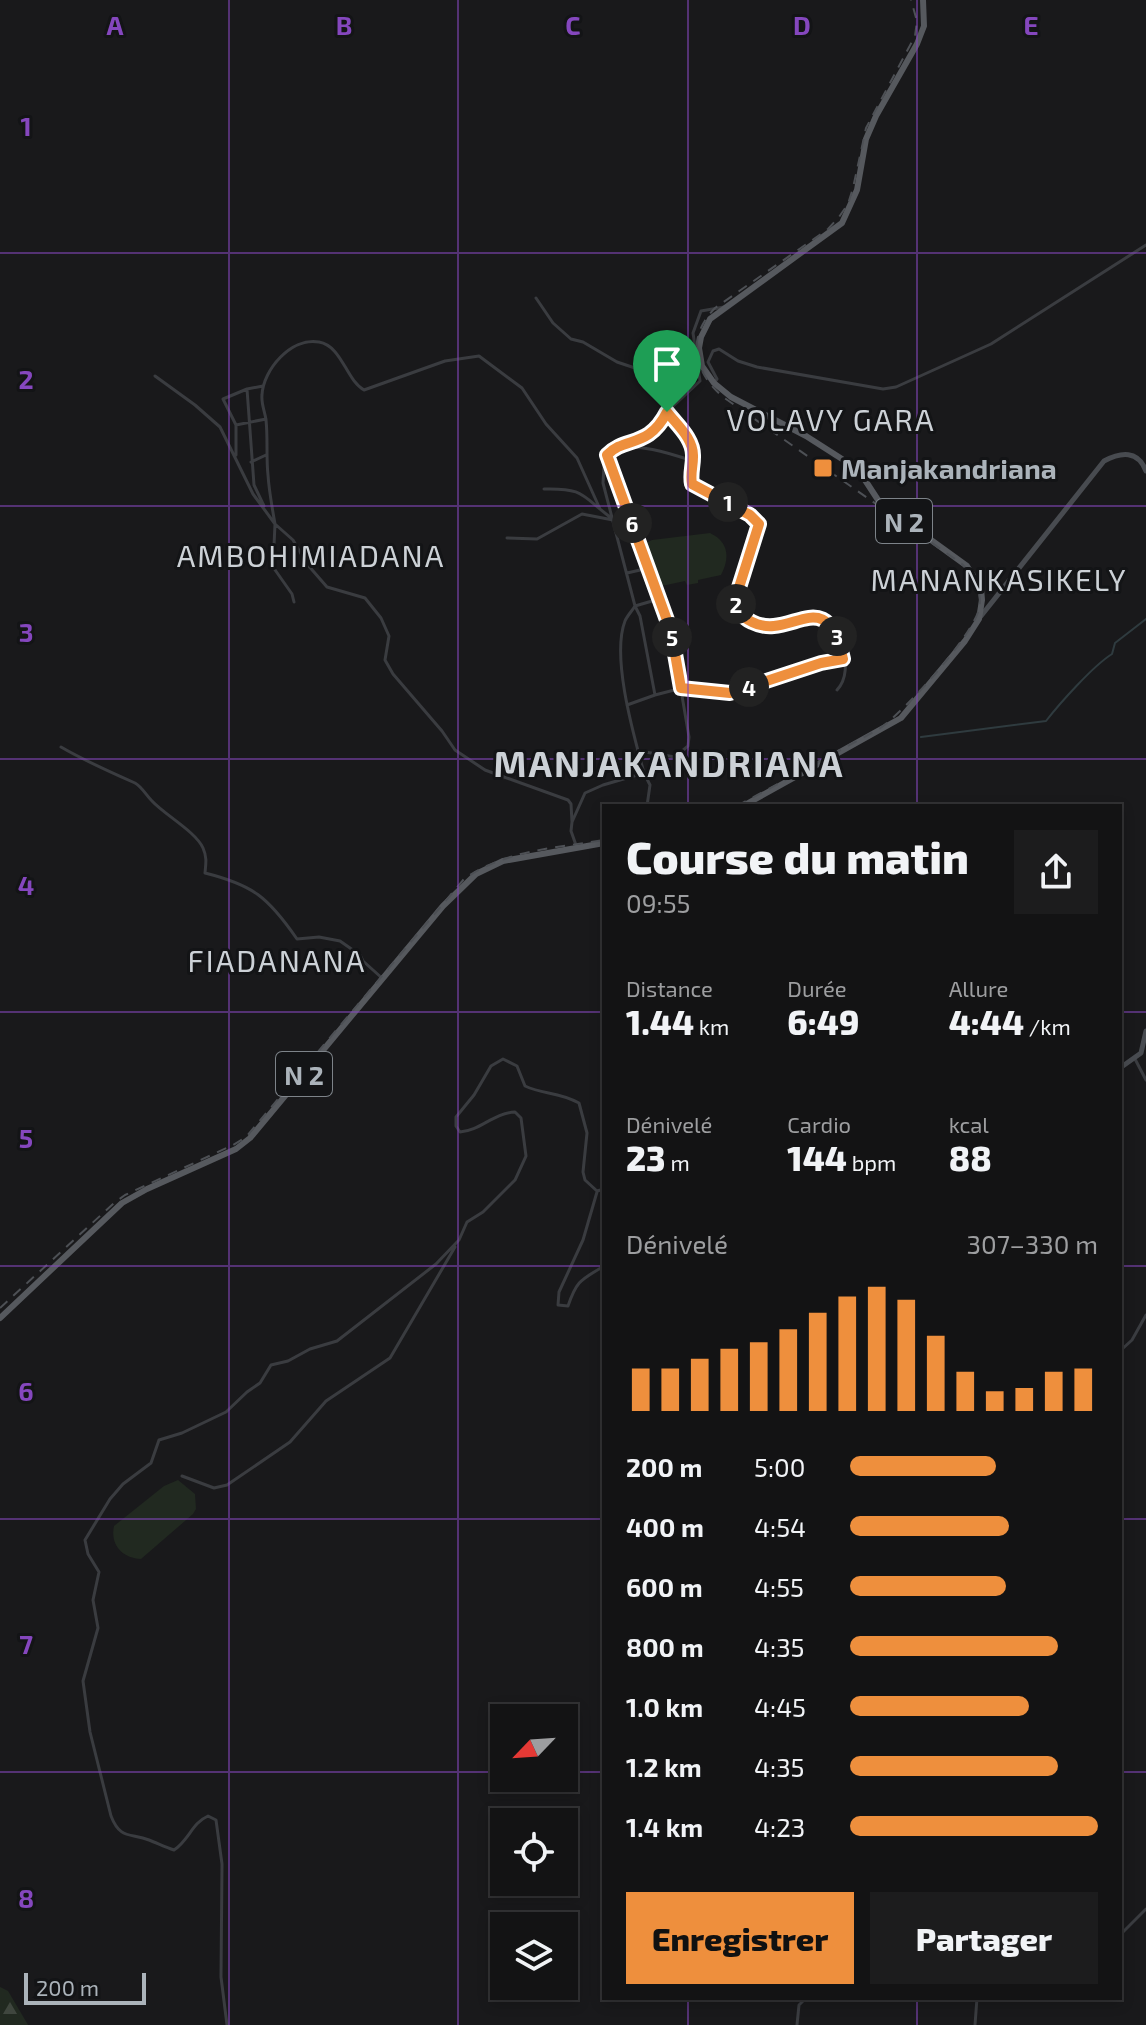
<!DOCTYPE html>
<html lang="fr">
<head>
<meta charset="utf-8">
<style>
  :root { --surface:#131314; --page:#1c1c1d; --text:#f1f3f6; --muted:#9d9ea0; --line:#323234; --accent:#ee8f3d }
  body { margin:0; font-family:"Exo 2",sans-serif; background:var(--page); color:var(--text); height:100vh; display:flex; flex-direction:column; font-size:30px; white-space:nowrap }
  * { box-sizing:border-box; margin:0 }
  p { font-size:26px; color:var(--muted) }
  .icon { flex:none; width:44px; height:44px; fill:none; stroke:currentColor; stroke-width:2; stroke-linecap:round; stroke-linejoin:round }
  .map { position:relative; flex:1; overflow:hidden }
  .side { position:absolute; left:602px; top:804px; width:520px; height:1196px; display:flex; flex-direction:column; background:var(--surface); border-radius:0px; box-shadow:0 4px 12px #0003,0 0 0 2px var(--line) }
  .side>* { flex:none }
  .needle { width:52px; rotate:245deg }
  .controls { position:absolute; left:490px; top:1704px; display:grid; gap:16px }
  .controls a { display:grid; place-items:center; width:88px; height:88px; border-radius:0px; background:var(--surface); box-shadow:0 4px 12px #0003,0 0 0 2px var(--line); font-size:40px }
  .scale { position:absolute; left:24px; bottom:20px; width:122px; box-sizing:border-box; padding-left:8px; border:4px solid #abb3ba; border-top:0; font-size:22px; line-height:28px; white-space:nowrap; color:#abb3ba; -webkit-text-stroke:6px #131416; paint-order:stroke }
  .pin { position:absolute; display:grid; place-items:center; width:68px; height:68px; color:#fff; margin:-82px -34px; border-radius:50% 50% 50% 0; rotate:-45deg; box-shadow:0 0 8px #0007 }
  .pin .icon { rotate:45deg }
  .km { position:absolute; width:40px; height:40px; margin:-20px; border-radius:50%; background:#222; color:#fff; font-size:22px; line-height:40px; text-align:center }
  .round { display:grid; place-items:center; flex:none; width:84px; height:84px; border-radius:0px; background:var(--page) }
  .headline { display:flex; align-items:center; justify-content:space-between; height:136px; padding:0 24px }
  h1 { font-size:44px; font-weight:800; line-height:60px }
  .figures { display:grid; grid-template-columns:repeat(3,1fr); gap:12px; height:136px; padding:8px 24px }
  .figures div { display:grid; align-content:center }
  .figures b { font-size:34px; font-weight:800 }
  .figures small { font-size:22px; font-weight:400 }
  .figures p { font-size:22px }
  .chart { height:224px; padding:16px 24px }
  .chart p { display:flex; justify-content:space-between }
  .chart svg { width:100%; height:144px; margin-top:8px; stroke:var(--accent); stroke-width:6 }
  .primary-button { display:flex; gap:16px; margin-top:auto; padding:16px 24px }
  .primary-button a { flex:1; height:92px; border-radius:0px; background:var(--accent); color:#111; font-size:32px; font-weight:800; line-height:92px; text-align:center }
  .primary-button a+a { background:var(--page); color:var(--text) }
  ul { padding:0 24px; list-style:none; font-size:26px }
  li { display:grid; grid-template-columns:128px 96px 1fr; align-items:center; height:60px }
  li i { height:20px; border-radius:10px; background:var(--accent) }
  .map>svg:first-child { display:block }
  .forest { fill:url(#forest-firs) }
  .pitch { fill:#212920 }
  .lines { fill:none; stroke-linecap:round; stroke-linejoin:round }
  .stream { stroke:#2f3b3f; stroke-width:2 }
  .street { stroke:#3a3c40; stroke-width:3 }
  .secondary { stroke:#484b50; stroke-width:5 }
  .primary { stroke:#56595e; stroke-width:6 }
  .rail { stroke:#4d5055; stroke-width:2; stroke-dasharray:10 8; stroke-linecap:butt }
  .route-casing { stroke:#fff; stroke-width:16 }
  .route { stroke:#ee8f3d; stroke-width:10 }
  .grid { fill:none; stroke:#8547be; stroke-width:2; stroke-opacity:0.55 }
  .poi-dot { fill:#ee8f3d; stroke:#131416; stroke-width:3 }
  .labels { text-anchor:middle; dominant-baseline:central; stroke-width:6; stroke-linejoin:round; paint-order:stroke }
  .shield { fill:#131416; stroke:#7d8389; stroke-width:2 }
  .shield-label { font-size:26px; font-weight:bold; fill:#abb3ba }
  .poi-label { font-size:28px; font-weight:bold; fill:#abb3ba; stroke:#131416; text-anchor:start }
  .neighbourhood-label { font-size:30px; letter-spacing:2px; fill:#ccd1d6; stroke:#131416 }
  .district-label { font-size:36px; font-weight:bold; letter-spacing:2px; fill:#ccd1d6; stroke:#131416 }
  .grid-label { font-size:26px; text-anchor:middle; font-weight:bold; fill:#8547be; stroke:#131416; stroke-width:6; stroke-linejoin:round; paint-order:stroke }
</style>
</head>
<body>
<div class="map">
<svg width="1146" height="2025" viewBox="0 0 1146 2025">
  <defs>
    <pattern id="forest-firs" width="22" height="20" patternUnits="userSpaceOnUse" patternTransform="scale(2)"><rect width="22" height="20" fill="#212920"/><path d="M5 1l3.5 6h-7zM16 11l3.5 6h-7z" fill="#3f463e"/></pattern>
  </defs>
  <rect width="100%" height="100%" fill="#19191b"/>
  <!-- forest -->
  <path class="forest" d="M0 1987 8 1991 28 2025H0Z"/>
  <!-- pitch -->
  <path class="pitch" d="M710 533C729 542 730 558 721 575L698 580V583L687 585 685 581 657 587 642 545 652 540Z
    M178 1480 195 1494 196 1509 193 1514 141 1559C122 1558 110 1545 114 1526L164 1486Z"/>
  <g class="lines">
    <!-- stream -->
    <path class="stream" d="M921 737 1046 721C1060 703 1093 666 1112 654L1115 643 1146 619"/>
    <!-- street -->
    <path class="street" d="M536 298 553 323 571 339 583 342 617 362 647 372 654 377 662 391 667 412C657 431 645 439 625 446
      M155 376 195 405 220 427 253 494 275 524 273 567 292 594 294 602
      M714 383 717 379 708 362 713 351 719 349 738 361 757 367 883 389 896 387 991 344 1146 245
      M247 389 254 485 264 506
      M236 425 266 419
      M236 455V425L223 399 247 389 263 386
      M607 455 671 631 689 737 688 746 675 757 639 751
      M693 461 690 477 692 484 750 515 759 524 736 597C737 615 754 630 772 627 785 626 797 618 811 616 838 624 857 668 837 690
      M251 462 266 455
      M544 489C584 488 581 495 610 517
      M507 538 537 539 582 514 613 520
      M627 573 649 568
      M655 695 686 687 710 693H730L821 663 843 659
      M627 705 655 695 640 616 635 606 659 599
      M61 747C85 761 110 772 135 783 142 787 146 795 152 801 165 815 196 832 203 848 207 857 206 863 205 873 253 885 268 897 297 939L319 937 340 941 360 955 363 961 383 979
      M644 773 650 785 647 806
      M572 822 571 804 568 800 485 770 455 750 442 731 393 674 385 660 389 636 381 618 365 598 327 587 307 564 293 540 275 524C272 507 269 491 268 475 266 457 268 438 266 420 265 412 261 404 262 395 263 370 291 337 319 342 342 346 346 380 364 390L445 361 479 356 522 388 546 424 577 458 600 509
      M577 848 571 831 572 822 585 793 603 785 644 773C634 736 611 657 625 621 627 616 632 611 635 606L603 483 604 465 612 450C636 442 669 453 693 461 697 441 678 427 667 412L700 381 693 333 701 311 724 307
      M1135 1059 1146 1080
      M597 1192 583 1240 559 1292 558 1305 568 1306C577 1280 581 1280 604 1266
      M459 1240 467 1222 483 1212 515 1180 526 1156 521 1118 515 1112C493 1113 480 1131 460 1132L456 1126V1117L474 1095 491 1066 503 1059 517 1066 525 1086C544 1095 557 1091 579 1103L587 1133 583 1172 585 1180 597 1191 604 1189
      M1120 1351 1132 1340 1146 1315
      M182 1476 214 1488 227 1485 290 1442 326 1401 390 1358 455 1247
      M1120 1935 1146 1909
      M843 1998H853
      M227 2025 221 1977 222 1864 216 1820 208 1816C192 1823 189 1840 174 1850 165 1847 157 1843 149 1840 129 1833 120 1839 111 1816L90 1732 83 1681 98 1628 93 1600 99 1572 88 1554 85 1540 110 1499 123 1484 151 1463 159 1440 182 1433 226 1412 247 1392 260 1383 271 1365 288 1361 310 1349 337 1341 436 1264 458 1241
      M797 2025 799 2005 806 1998
      M975 2025 977 1998"/>
    <!-- secondary -->
    <path class="secondary" d="M981 616 1104 461C1121 452 1138 450 1146 471
      M1120 1068 1141 1053 1146 1031"/>
    <!-- primary -->
    <path class="primary" d="M743 806 901 718 965 641 979 619 982 600 981 588 967 566 880 503 863 477 842 459 806 436 731 397 714 383 702 366 699 348 701 337 710 319 842 223 857 190 866 139 876 116 917 44 924 26 923 0
      M0 1318 122 1203 147 1189 236 1149 250 1138 443 906 476 874 503 861 604 843"/>
    <!-- rail -->
    <path class="rail" d="M737 806 879 729C904 712 972 637 979 609 983 592 973 576 962 564L723 397C693 371 686 338 715 308L828 229 839 217 848 204 853 188 866 128 915 36 917 21 911 0
      M0 1308 114 1203 125 1195 233 1145 246 1137 464 879C505 850 556 848 604 840"/>
  </g>
  <g class="lines">
    <!-- route casing -->
    <g class="route-casing">
      <path id="route" d="M667 412C677 425 694 439 693 457 693 467 690 474 692 484L750 515 759 524 736 597C737 609 741 617 752 622 791 642 826 580 843 659L821 663 730 693 681 688 671 631 607 455C625 436 648 449 667 412Z"/>
    </g>
    <!-- route -->
    <use href="#route" class="route"/>
  </g>
  <!-- grid -->
  <path class="grid" d="M229 0V2025M458 0V2025M688 0V806M917 0V806M0 253H1146M0 506H1146M0 759H1146M0 1012H604M1120 1012H1146M0 1266H604M1120 1266H1146M0 1519H604M1120 1519H1146M0 1772H504M564 1772H604M1120 1772H1146M688 1998V2025M917 1998V2025"/>
  <!-- markers -->
  <rect class="poi-dot" x="813" y="458" width="20" height="20" rx="4"/>
  <g class="labels">
    <!-- shield labels -->
    <g class="shield">
      <rect x="876" y="499" width="56" height="44" rx="6"/>
      <rect x="276" y="1052" width="56" height="44" rx="6"/>
    </g>
    <g class="shield-label">
      <text x="904" y="521">N 2</text>
      <text x="304" y="1074">N 2</text>
    </g>
    <!-- poi labels -->
    <g class="poi-label">
      <text x="841" y="468">Manjakandriana</text>
    </g>
    <!-- neighbourhood labels -->
    <g class="neighbourhood-label">
      <text x="831" y="419">VOLAVY GARA</text>
      <text x="311" y="555">AMBOHIMIADANA</text>
      <text x="999" y="579">MANANKASIKELY</text>
      <text x="277" y="960">FIADANANA</text>
    </g>
    <!-- district labels -->
    <g class="district-label">
      <text x="669" y="762">MANJAKANDRIANA</text>
    </g>
  </g>
  <g class="grid-label">
    <text x="115" y="35">A</text>
    <text x="344" y="35">B</text>
    <text x="573" y="35">C</text>
    <text x="802" y="35">D</text>
    <text x="1031" y="35">E</text>
    <text x="26" y="136">1</text>
    <text x="26" y="389">2</text>
    <text x="26" y="642">3</text>
    <text x="26" y="895">4</text>
    <text x="26" y="1148">5</text>
    <text x="26" y="1401">6</text>
    <text x="26" y="1654">7</text>
    <text x="26" y="1908">8</text>
  </g>
</svg>
<div class="controls">
<a><svg class="needle" viewBox="-14 -14 28 28"><path d="M0-13l5 13h-10z" fill="#e53935"/><path d="M0 13l5-13h-10z" fill="#9d9ea0"/></svg></a>
<a><svg class="icon" aria-label="locate" viewBox="0 0 24 24"><circle cx="12" cy="12" r="6"/><path d="M12 2v4M12 18v4M2 12h4M18 12h4"/></svg></a>
<a><svg class="icon" aria-label="layers" viewBox="0 0 24 24"><path d="M12 4l9 5-9 5-9-5zM3 14l9 5 9-5"/></svg></a>
</div>
<div class="scale">200 m</div>
<div class="pin" style="left:667px;top:412px;background:#1e9e55"><svg class="icon" aria-label="arrive" viewBox="0 0 24 24"><path d="M6 21V4h12l-3 4 3 4H6"/></svg></div>
<b class="km" style="left:728px;top:502px">1</b>
<b class="km" style="left:736px;top:604px">2</b>
<b class="km" style="left:837px;top:636px">3</b>
<b class="km" style="left:749px;top:687px">4</b>
<b class="km" style="left:672px;top:637px">5</b>
<b class="km" style="left:632px;top:523px">6</b>
<section class="side">
<div class="headline"><div><h1>Course du matin</h1><p>09:55</p></div><a class="round"><svg class="icon" aria-label="share" viewBox="0 0 24 24"><path d="M12 15V3M7 8l5-5 5 5M5 13v7h14v-7"/></svg></a></div>
<div class="figures">
<div><p>Distance</p><b>1.44<small> km</small></b></div>
<div><p>Durée</p><b>6:49</b></div>
<div><p>Allure</p><b>4:44<small> /km</small></b></div>
</div>
<div class="figures">
<div><p>Dénivelé</p><b>23<small> m</small></b></div>
<div><p>Cardio</p><b>144<small> bpm</small></b></div>
<div><p>kcal</p><b>88</b></div>
</div>
<div class="chart"><p><span>Dénivelé</span>307–330 m</p>
<svg viewBox="0 0 160 44" preserveAspectRatio="none"><path d="M5 44V31M15 44V31M25 44V28M35 44V25M45 44V23M55 44V19M65 44V14M75 44V9M85 44V6M95 44V10M105 44V21M115 44V32M125 44V38M135 44V37M145 44V32M155 44V31"/></svg>
</div>
<ul>
<li><b>200 m</b>5:00<i style="width:59%"></i></li>
<li><b>400 m</b>4:54<i style="width:64%"></i></li>
<li><b>600 m</b>4:55<i style="width:63%"></i></li>
<li><b>800 m</b>4:35<i style="width:84%"></i></li>
<li><b>1.0 km</b>4:45<i style="width:72%"></i></li>
<li><b>1.2 km</b>4:35<i style="width:84%"></i></li>
<li><b>1.4 km</b>4:23<i style="width:100%"></i></li>
</ul>
<div class="primary-button"><a>Enregistrer</a><a>Partager</a></div>
</section>
</div>
</body>
</html>
